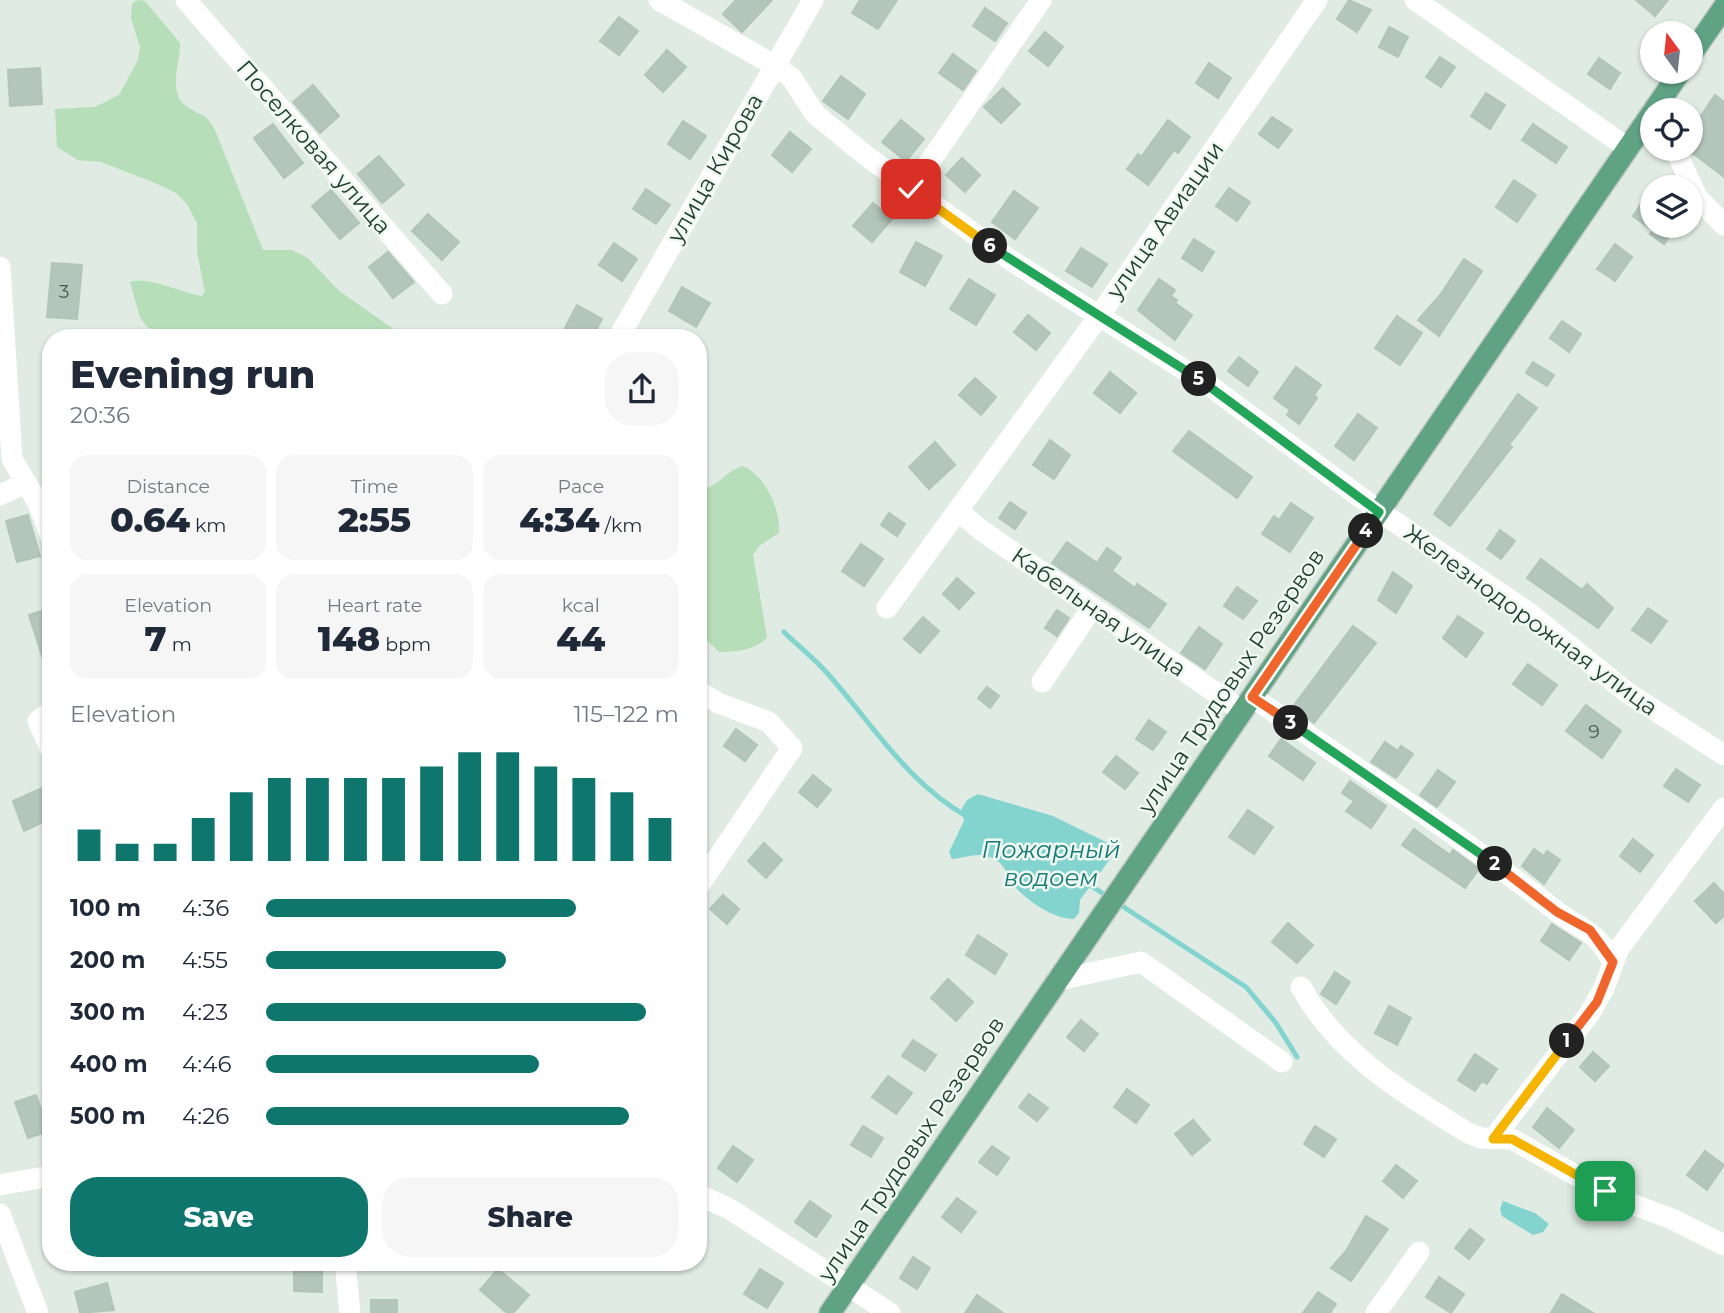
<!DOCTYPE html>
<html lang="en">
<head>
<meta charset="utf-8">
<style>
  :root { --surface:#fff; --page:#f6f6f7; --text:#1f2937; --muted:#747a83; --accent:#0f766e }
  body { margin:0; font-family:Montserrat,sans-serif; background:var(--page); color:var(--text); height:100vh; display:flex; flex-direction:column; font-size:26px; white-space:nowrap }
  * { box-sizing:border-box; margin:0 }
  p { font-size:23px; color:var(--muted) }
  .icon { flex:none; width:38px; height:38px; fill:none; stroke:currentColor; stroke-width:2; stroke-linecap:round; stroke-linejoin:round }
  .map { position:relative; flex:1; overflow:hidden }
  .panel { position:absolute; left:42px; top:329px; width:665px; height:942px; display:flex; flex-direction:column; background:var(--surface); border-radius:28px; box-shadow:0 2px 5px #0004 }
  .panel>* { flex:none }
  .needle { width:46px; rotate:345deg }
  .tools { position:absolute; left:1640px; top:21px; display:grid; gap:14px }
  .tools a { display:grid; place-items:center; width:63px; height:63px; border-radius:50%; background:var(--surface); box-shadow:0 2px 5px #0004; font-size:35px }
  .pin { position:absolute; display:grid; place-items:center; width:60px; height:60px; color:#fff; margin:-30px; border-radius:14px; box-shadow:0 4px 10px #0006 }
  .km { position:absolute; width:35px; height:35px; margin:-18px; border-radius:50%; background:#222; color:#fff; font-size:19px; line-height:35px; text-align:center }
  .round { display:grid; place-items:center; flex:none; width:74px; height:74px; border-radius:28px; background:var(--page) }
  .summary { display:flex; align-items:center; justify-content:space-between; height:119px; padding:0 28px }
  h1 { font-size:38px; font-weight:800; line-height:52px }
  .stats { display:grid; grid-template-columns:repeat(3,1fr); gap:10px; height:119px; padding:7px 28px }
  .stats div { display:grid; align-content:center; border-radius:18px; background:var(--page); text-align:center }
  .stats b { font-size:35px; font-weight:800 }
  .stats small { font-size:19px; font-weight:400 }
  .stats p { font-size:19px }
  .chart { height:196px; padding:14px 28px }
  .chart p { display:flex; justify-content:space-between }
  .chart svg { width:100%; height:126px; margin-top:7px; stroke:var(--accent); stroke-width:6 }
  .primary-button { display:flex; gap:14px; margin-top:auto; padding:14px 28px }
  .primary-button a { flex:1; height:80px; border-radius:28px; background:var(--accent); color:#fff; font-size:28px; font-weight:800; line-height:80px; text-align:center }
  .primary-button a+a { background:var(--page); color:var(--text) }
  ul { padding:0 28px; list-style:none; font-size:23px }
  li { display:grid; grid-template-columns:112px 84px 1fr; align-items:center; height:52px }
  li i { height:18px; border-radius:9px; background:var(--accent) }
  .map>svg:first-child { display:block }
  .green { fill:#b6deb8 }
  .water { fill:#83d4ce }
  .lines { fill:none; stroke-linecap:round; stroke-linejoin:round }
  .stream { stroke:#83d4ce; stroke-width:5 }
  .building { fill:#b4c6bb; stroke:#b1c5b8; stroke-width:2 }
  .major-casing { stroke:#c0c8c4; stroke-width:24 }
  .minor { stroke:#fff; stroke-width:21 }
  .major { stroke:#60a383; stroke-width:21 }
  .split-1-casing { stroke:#fff; stroke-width:14 }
  .split-2-casing { stroke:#fff; stroke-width:14 }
  .split-3-casing { stroke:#fff; stroke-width:14 }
  .split-4-casing { stroke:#fff; stroke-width:14 }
  .split-5-casing { stroke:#fff; stroke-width:14 }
  .split-6-casing { stroke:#fff; stroke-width:14 }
  .split-7-casing { stroke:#fff; stroke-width:14 }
  .split-1 { stroke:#f5b400; stroke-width:9 }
  .split-2 { stroke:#f0652b; stroke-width:9 }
  .split-3 { stroke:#22a559; stroke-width:9 }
  .split-4 { stroke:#f0652b; stroke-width:9 }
  .split-5 { stroke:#22a559; stroke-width:9 }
  .split-6 { stroke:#22a559; stroke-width:9 }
  .split-7 { stroke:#f5b400; stroke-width:9 }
  .labels { text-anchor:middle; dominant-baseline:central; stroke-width:5; stroke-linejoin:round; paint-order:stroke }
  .number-label { font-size:19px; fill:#445e50 }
  .street-label { font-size:23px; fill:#1f3c2d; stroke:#eff8f1 }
  .water-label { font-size:24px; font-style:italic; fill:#167b75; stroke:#eff8f1 }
</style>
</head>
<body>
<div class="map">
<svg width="1724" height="1313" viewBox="0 0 1724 1313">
  <rect width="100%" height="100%" fill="#dfebe3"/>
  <!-- green -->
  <path class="green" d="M138 0 145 1 180 43C181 61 167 92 186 106 200 117 204 110 215 130L263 250H292L308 258 338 290 406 338H179L147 327 140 317 130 282C150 276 181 293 202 296L205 292 197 252V223L187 204 176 193 155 183 101 162 78 160 57 147 55 109 95 107 119 95 138 60 140 47 131 18 132 3Z
    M743 466C765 475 781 510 779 533L759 546 753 555 767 637C757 650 735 652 719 652L698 632V490C717 489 725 471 743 466Z"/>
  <!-- water -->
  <path class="water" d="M978 794 1053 816 1114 846 1113 855 1080 900 1079 913 1074 919C1054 919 1031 903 1017 889 1006 877 1007 863 990 857 976 852 966 858 952 859L949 852 964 821 961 810 967 800Z
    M1503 1201 1535 1213 1549 1224 1543 1232 1533 1235 1502 1216 1500 1209Z"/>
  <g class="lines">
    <!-- stream -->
    <path class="stream" d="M784 632C798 646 814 658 827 673 872 723 907 783 968 817
      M1087 883 1108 897
      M1116 902 1246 987 1276 1023 1297 1057"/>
  </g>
  <!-- building -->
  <path class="building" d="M736 0H772L742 32 723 14Z
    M860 0H897L878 29 852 13Z
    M1349 0 1371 10 1357 32 1337 19Z
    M1636 0H1668L1655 16Z
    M985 8 1007 23 995 41 973 26Z
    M619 17 638 31 619 55 600 41Z
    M1389 27 1408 37 1398 57 1379 47Z
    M1045 32 1063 47 1048 66 1029 51Z
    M667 50 686 67 663 92 645 75Z
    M953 54 976 71 963 90 939 73Z
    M1440 57 1455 67 1441 87 1426 77Z
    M1599 58 1620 73 1610 89 1588 74Z
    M1209 63 1231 78 1218 98 1196 83Z
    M40 68 42 104 10 106 8 70Z
    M841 76 865 94 848 119 823 101Z
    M313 85 339 116 320 133 293 102Z
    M1003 88 1020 104 1001 123 984 107Z
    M1486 93 1505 105 1490 129 1471 116Z
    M1715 95 1724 102V177L1690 151V132Z
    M1272 117 1292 130 1278 148 1259 134Z
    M901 120 924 139 906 161 882 142Z
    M1168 120 1190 137 1178 153 1174 150 1148 185 1127 169 1138 154 1141 157Z
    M683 121 706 136 690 159 668 144Z
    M273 124 303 163 284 178 254 138Z
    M1533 124 1567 147 1556 163 1522 140Z
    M790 132 811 149 792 172 772 155Z
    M379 156 404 185 382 203 358 174Z
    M962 158 980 175 965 192 946 175Z
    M1514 180 1536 195 1517 222 1496 207Z
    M1229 188 1250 202 1237 221 1216 206Z
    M646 189 670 205 656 224 633 209Z
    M331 190 359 223 340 239 312 206Z
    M1014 191 1038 208 1015 239 992 222Z
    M1643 201 1652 208V230L1633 216Z
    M873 203 892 219 872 242 853 226Z
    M428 214 459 242 442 260 412 231Z
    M1656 226H1677L1664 244 1650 234Z
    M1194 239 1214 252 1202 271 1182 258Z
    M916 242 942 256 925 286 900 272Z
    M614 243 637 259 622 281 599 265Z
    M1615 244 1632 257 1615 281 1597 269Z
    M1081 248 1107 264 1092 287 1066 271Z
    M388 252 414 282 393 298 369 267Z
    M1464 259 1482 271 1439 336 1418 320 1441 294Z
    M52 263 82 265 77 319 47 317Z
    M969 279 995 295 976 325 950 309Z
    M1159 279 1175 290 1171 296 1177 300 1175 303 1192 315 1175 340 1138 310Z
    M682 287 710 303 696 327 669 311Z
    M577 305 602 319 592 338H577L564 330Z
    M1028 315 1050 333 1036 350 1014 332Z
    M1397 316 1422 333 1400 365 1375 348Z
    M1562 321 1581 334 1569 352 1550 338Z
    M1239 357 1258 372 1248 386 1228 371Z
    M1533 362 1554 375 1547 386 1526 373Z
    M1296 367 1321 385 1314 395 1317 398 1299 424 1287 415 1290 410 1274 398Z
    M1110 372 1136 393 1120 413 1094 393Z
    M975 378 996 397 981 415 959 395Z
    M1518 394 1537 408 1509 445 1512 447 1450 526 1434 514Z
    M1358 414 1377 428 1354 460 1335 446Z
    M1189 431 1252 477 1237 498 1173 451Z
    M1050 440 1070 455 1054 479 1033 465Z
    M935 442 955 465 929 489 909 467Z
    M1010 502 1026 513 1015 529 999 518Z
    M1291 503 1313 518 1290 552 1262 534 1274 516 1279 520Z
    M889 513 905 524 897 536 881 525Z
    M28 515 40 556 17 562 6 521Z
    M1500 530 1515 541 1501 559 1487 549Z
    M1067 542 1097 563 1107 548 1121 558 1112 571 1135 588 1137 584 1166 604 1149 628 1052 563Z
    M861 544 883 559 864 586 842 571Z
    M1541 559 1582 590 1587 584 1613 608 1598 628 1527 578Z
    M1393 572 1412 586 1396 613 1378 600Z
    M957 578 974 593 959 609 943 594Z
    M1237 587 1257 601 1243 619 1224 606Z
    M51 608V674L48 675 29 615Z
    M1648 608 1667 621 1651 643 1632 630Z
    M1057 610 1069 618 1057 636 1045 628Z
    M1458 616 1483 633 1466 657 1443 638Z
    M923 617 939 631 920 653 904 639Z
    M1353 626 1376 643 1314 723 1292 708Z
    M1199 627 1222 644 1205 669 1181 653Z
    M1528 664 1557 685 1542 705 1513 684Z
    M987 687 999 696 990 708 978 698Z
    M1586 705 1621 731 1602 758 1566 731Z
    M1149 720 1166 732 1153 750 1136 739Z
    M736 729 757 745 745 761 724 746Z
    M1281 739 1315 763 1303 780 1269 756Z
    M1385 742 1398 751 1401 746 1413 754 1396 778 1371 762Z
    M1116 756 1138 773 1125 789 1103 772Z
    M1676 769 1700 785 1688 802 1664 786Z
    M1438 770 1455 782 1437 807 1420 795Z
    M813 775 831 790 817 807 799 792Z
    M1350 781 1386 806 1371 828 1346 811 1354 801 1342 793Z
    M51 784V818L24 831 13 801Z
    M1248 810 1273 827 1254 854 1229 837Z
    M1414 829 1450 855 1453 850 1479 869 1465 888 1402 845Z
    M1633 839 1653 855 1640 872 1620 856Z
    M764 843 782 860 766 878 748 861Z
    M1534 849 1544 856 1547 851 1560 860 1544 884 1522 866Z
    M1714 883 1724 894V916L1716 923 1695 901Z
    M723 895 739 909 727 924 710 909Z
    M1288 923 1313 945 1297 963 1272 942Z
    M1552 924 1581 943 1569 960 1541 941Z
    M978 935 1007 954 995 974 966 955Z
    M1335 972 1350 982 1336 1004 1321 994Z
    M948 979 973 1002 956 1021 931 998Z
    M1389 1006 1411 1018 1397 1045 1375 1033Z
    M1081 1020 1098 1034 1084 1051 1067 1037Z
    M913 1040 936 1055 925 1071 902 1056Z
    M1593 1052 1609 1066 1595 1081 1580 1067Z
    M1475 1054 1497 1069 1487 1084 1482 1081 1475 1091 1458 1080Z
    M888 1076 912 1093 896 1114 872 1097Z
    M1127 1089 1149 1105 1136 1123 1114 1107Z
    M1029 1094 1048 1108 1037 1121 1019 1107Z
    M36 1095 49 1131 28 1138 15 1102Z
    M1547 1108 1574 1130 1559 1148 1533 1127Z
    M1193 1120 1210 1140 1192 1155 1175 1134Z
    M863 1126 883 1138 871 1157 851 1145Z
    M1315 1126 1336 1139 1324 1157 1304 1144Z
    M733 1146 753 1160 737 1182 718 1168Z
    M992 1146 1009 1158 997 1175 979 1162Z
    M1705 1151 1724 1165 1707 1190 1687 1175Z
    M1396 1165 1417 1181 1403 1198 1383 1181Z
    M957 1198 976 1212 961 1232 942 1217Z
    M810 1201 831 1216 816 1237 795 1222Z
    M1366 1216 1388 1229 1351 1281 1331 1268 1346 1251Z
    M1470 1229 1484 1240 1469 1259 1455 1248Z
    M913 1257 930 1268 917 1289 900 1278Z
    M294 1266 322 1267V1292L294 1291Z
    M498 1269 529 1295 513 1313H507L480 1290Z
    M760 1269 783 1283 767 1308 744 1294Z
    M1439 1277 1464 1294 1451 1313 1426 1297Z
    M107 1283 114 1310 80 1313 75 1292Z
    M1318 1292 1336 1304 1330 1313H1303Z
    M1562 1294 1593 1313H1551Z
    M977 1295 1003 1313H965Z
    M371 1300H397V1313H371Z"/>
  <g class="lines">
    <!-- major casing -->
    <g class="major-casing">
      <path id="major" d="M1690 56 1724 7
        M1654 110 1680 72
        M830 1313 1652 113"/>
    </g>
    <!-- minor -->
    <path class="minor" d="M186 0 442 294
      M659 0 774 65 791 77 815 114 865 155 1012 261 1210 386 1379 511 1529 613 1625 691 1724 755
      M1415 0 1628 148
      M1675 149 1697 197 1724 225
      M911 189 1041 0
      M0 267 12 459 38 503 51 537
      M618 338 813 0
      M0 495 26 483
      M958 511 981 530 1242 711
      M887 608 1099 316 1317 0
      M1042 682 1092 608
      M698 691 718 703 769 722 792 748 698 887
      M1252 697C1354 766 1458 834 1555 910 1583 932 1592 926 1613 962
      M51 711 38 721 51 750
      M1058 980 1141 962 1282 1062
      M1301 987C1338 1055 1404 1093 1468 1133L1481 1138 1512 1139 1616 1198 1672 1219 1724 1245
      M1493 1139 1590 1013 1604 988 1618 950 1724 808
      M0 1185 51 1176
      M698 1195 728 1208 890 1313
      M0 1214 38 1313
      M345 1262 350 1313
      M1376 1313 1419 1252"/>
    <!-- major -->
    <use href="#major" class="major"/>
  </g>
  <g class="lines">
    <!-- split-1 casing -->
    <g class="split-1-casing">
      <path id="split-1" d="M1567 1041 1493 1139H1512L1605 1191"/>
    </g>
    <!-- split-2 casing -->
    <g class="split-2-casing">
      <path id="split-2" d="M1495 864 1557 912 1590 930 1613 962 1597 1002 1567 1041"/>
    </g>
    <!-- split-3 casing -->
    <g class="split-3-casing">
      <path id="split-3" d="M1291 723 1495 864"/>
    </g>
    <!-- split-4 casing -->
    <g class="split-4-casing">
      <path id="split-4" d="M1291 723 1252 697 1366 531"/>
    </g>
    <!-- split-5 casing -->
    <g class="split-5-casing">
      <path id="split-5" d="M1199 379 1379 512 1366 531"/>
    </g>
    <!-- split-6 casing -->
    <g class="split-6-casing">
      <path id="split-6" d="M990 246 1199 379"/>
    </g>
    <!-- split-7 casing -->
    <g class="split-7-casing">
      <path id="split-7" d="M911 189 990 246"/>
    </g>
    <!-- split-1 -->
    <use href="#split-1" class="split-1"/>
    <!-- split-2 -->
    <use href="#split-2" class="split-2"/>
    <!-- split-3 -->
    <use href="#split-3" class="split-3"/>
    <!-- split-4 -->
    <use href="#split-4" class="split-4"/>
    <!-- split-5 -->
    <use href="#split-5" class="split-5"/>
    <!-- split-6 -->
    <use href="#split-6" class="split-6"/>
    <!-- split-7 -->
    <use href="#split-7" class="split-7"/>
  </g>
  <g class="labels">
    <!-- number labels -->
    <g class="number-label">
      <text x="64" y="291">3</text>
      <text x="1594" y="731">9</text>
    </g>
    <!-- street labels -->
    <g class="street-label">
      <text transform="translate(314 147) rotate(49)">Поселковая улица</text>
      <text transform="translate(715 168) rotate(-60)">улица Кирова</text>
      <text transform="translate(1165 220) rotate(-55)">улица Авиации</text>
      <text transform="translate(1099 612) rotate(35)">Кабельная улица</text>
      <text transform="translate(1531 620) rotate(36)">Железнодорожная улица</text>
      <text transform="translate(1231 681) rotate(-56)">улица Трудовых Резервов</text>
      <text transform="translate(911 1149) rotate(-56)">улица Трудовых Резервов</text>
    </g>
    <!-- water labels -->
    <g class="water-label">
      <text x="1051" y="849">Пожарный<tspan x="1051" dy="28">водоем</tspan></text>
    </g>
  </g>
</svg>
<div class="tools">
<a><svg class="needle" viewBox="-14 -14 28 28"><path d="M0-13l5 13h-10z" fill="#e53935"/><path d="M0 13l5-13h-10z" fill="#747a83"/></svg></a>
<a><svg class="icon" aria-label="locate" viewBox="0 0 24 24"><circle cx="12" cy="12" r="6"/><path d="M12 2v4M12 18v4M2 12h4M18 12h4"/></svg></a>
<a><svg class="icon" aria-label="layers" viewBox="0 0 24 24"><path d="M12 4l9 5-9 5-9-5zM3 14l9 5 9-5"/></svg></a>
</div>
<div class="pin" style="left:1605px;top:1191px;background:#1e9e55"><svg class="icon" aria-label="arrive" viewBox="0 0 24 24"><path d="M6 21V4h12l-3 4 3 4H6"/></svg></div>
<div class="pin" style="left:911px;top:189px;background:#d93025"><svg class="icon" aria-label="check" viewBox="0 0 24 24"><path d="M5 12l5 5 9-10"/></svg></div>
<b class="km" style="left:1567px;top:1041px">1</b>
<b class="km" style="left:1495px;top:864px">2</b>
<b class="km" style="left:1291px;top:723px">3</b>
<b class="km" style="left:1366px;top:531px">4</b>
<b class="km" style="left:1199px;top:379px">5</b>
<b class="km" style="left:990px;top:246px">6</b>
<section class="panel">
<div class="summary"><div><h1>Evening run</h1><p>20:36</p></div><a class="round"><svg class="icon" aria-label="share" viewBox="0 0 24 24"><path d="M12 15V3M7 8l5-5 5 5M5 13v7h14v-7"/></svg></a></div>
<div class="stats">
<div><p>Distance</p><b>0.64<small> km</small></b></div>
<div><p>Time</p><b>2:55</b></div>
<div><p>Pace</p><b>4:34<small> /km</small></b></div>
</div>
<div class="stats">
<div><p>Elevation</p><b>7<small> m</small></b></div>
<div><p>Heart rate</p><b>148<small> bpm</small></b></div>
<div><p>kcal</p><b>44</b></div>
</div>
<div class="chart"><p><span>Elevation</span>115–122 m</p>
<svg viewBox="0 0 160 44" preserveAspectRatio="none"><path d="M5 44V33M15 44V38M25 44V38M35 44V29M45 44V20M55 44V15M65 44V15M75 44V15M85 44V15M95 44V11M105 44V6M115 44V6M125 44V11M135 44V15M145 44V20M155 44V29"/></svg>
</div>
<ul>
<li><b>100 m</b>4:36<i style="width:75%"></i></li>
<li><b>200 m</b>4:55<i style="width:58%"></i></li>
<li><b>300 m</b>4:23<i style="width:92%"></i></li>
<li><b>400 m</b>4:46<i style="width:66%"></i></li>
<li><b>500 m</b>4:26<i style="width:88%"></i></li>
</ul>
<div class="primary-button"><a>Save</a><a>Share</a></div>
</section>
</div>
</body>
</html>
